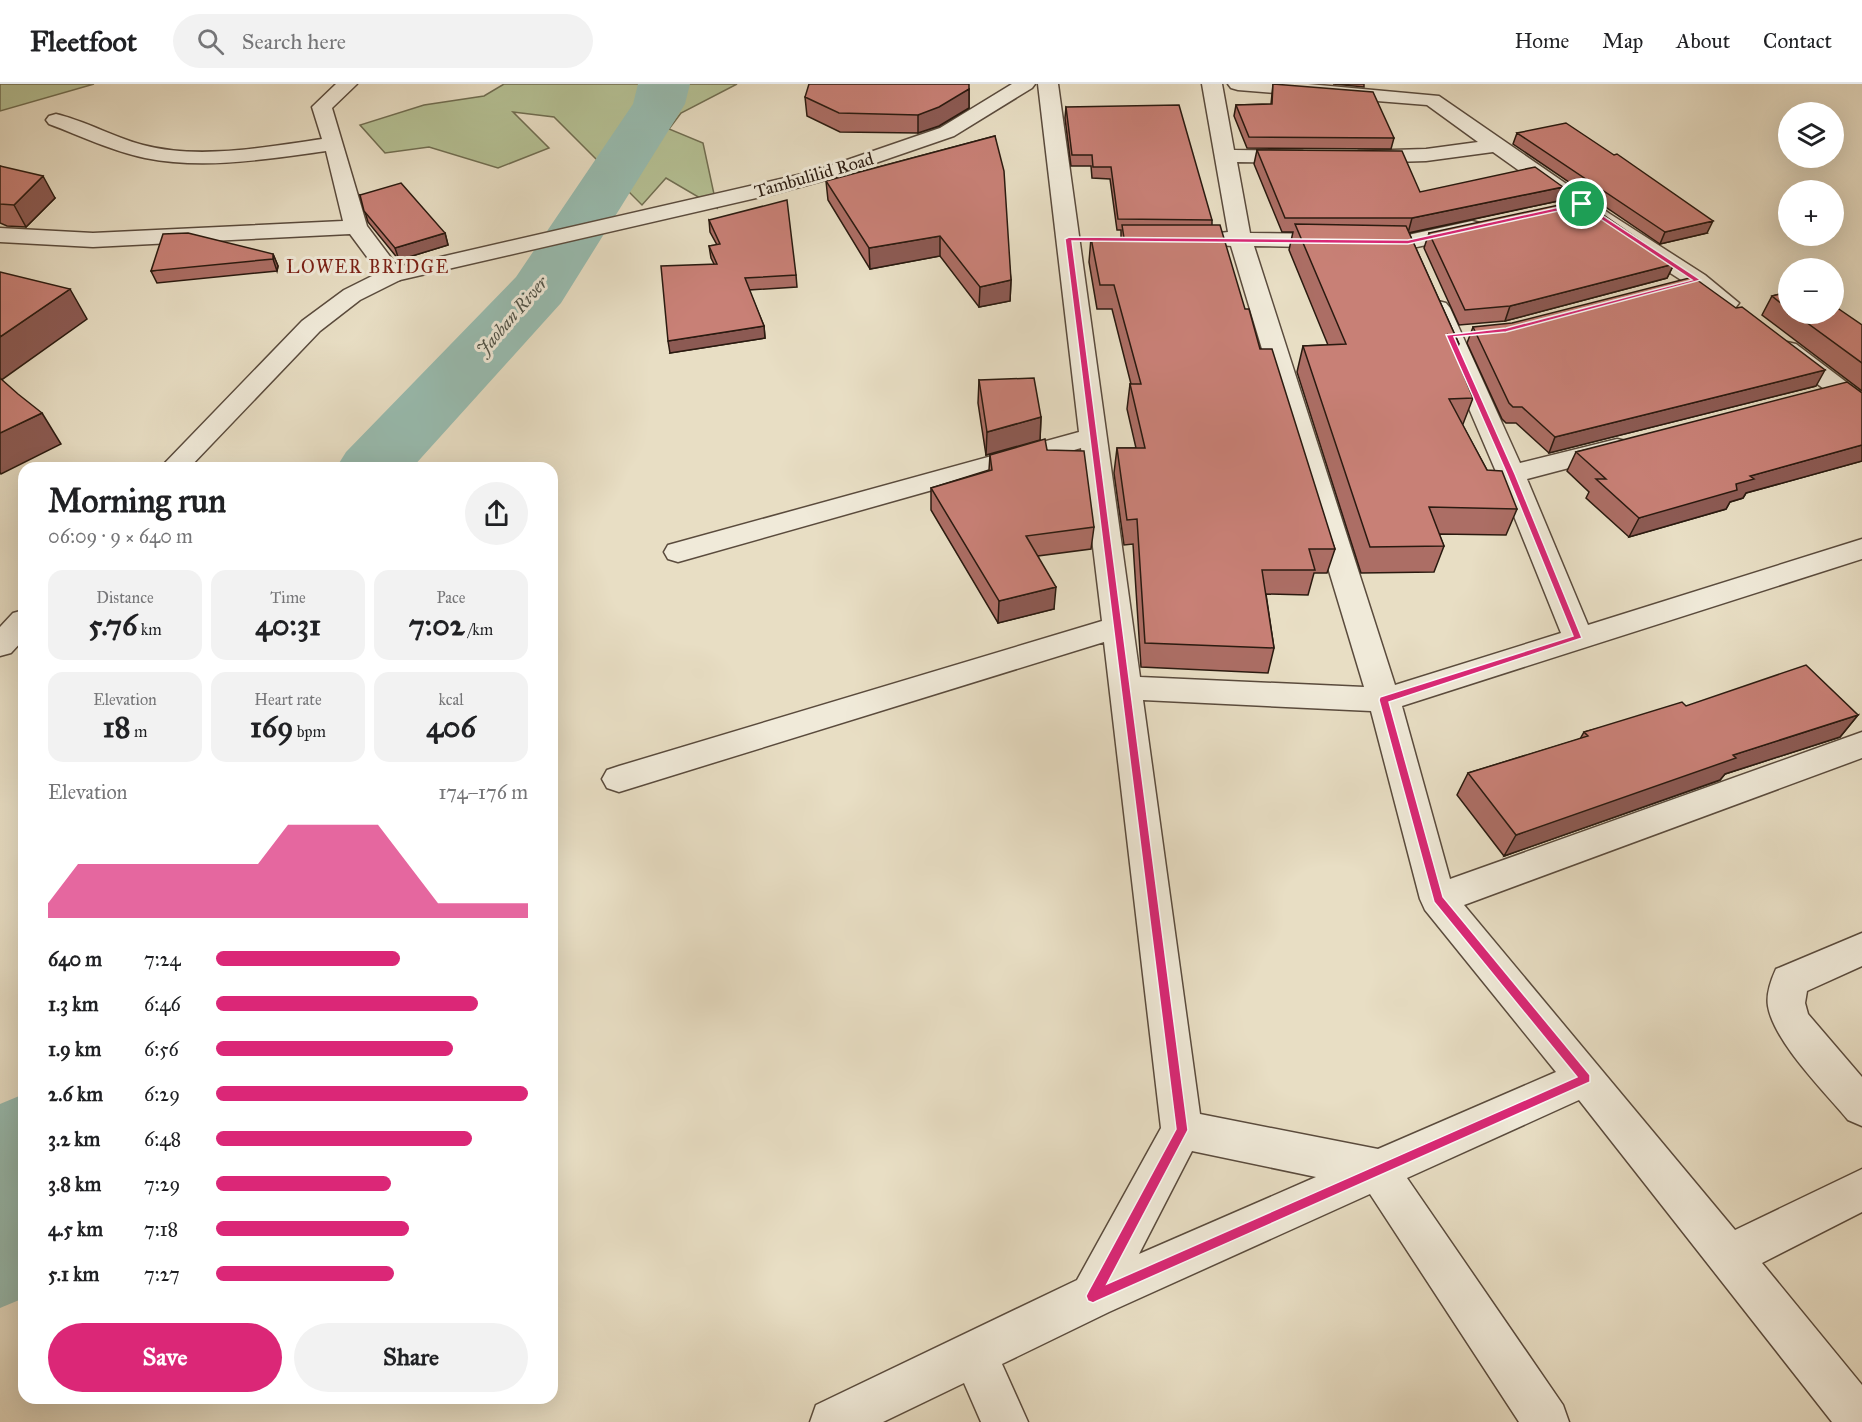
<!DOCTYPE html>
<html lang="en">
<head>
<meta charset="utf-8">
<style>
  :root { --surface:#fff; --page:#f2f2f2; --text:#202124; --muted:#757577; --line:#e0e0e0; --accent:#db2777 }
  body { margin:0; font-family:"IM FELL Great Primer",serif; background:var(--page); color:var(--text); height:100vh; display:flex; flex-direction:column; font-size:22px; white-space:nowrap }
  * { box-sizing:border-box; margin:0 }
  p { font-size:20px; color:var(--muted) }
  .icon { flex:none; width:33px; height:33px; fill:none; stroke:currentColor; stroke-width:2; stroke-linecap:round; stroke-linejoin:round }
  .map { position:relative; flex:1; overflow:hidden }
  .drawer { position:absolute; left:18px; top:378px; width:540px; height:942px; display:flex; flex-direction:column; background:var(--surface); border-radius:18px; box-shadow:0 6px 24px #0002 }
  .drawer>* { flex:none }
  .buttons { position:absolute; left:1778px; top:18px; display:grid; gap:12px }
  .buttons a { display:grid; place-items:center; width:66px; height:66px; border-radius:50%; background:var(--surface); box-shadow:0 6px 24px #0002; font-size:30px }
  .pin { position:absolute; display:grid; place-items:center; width:51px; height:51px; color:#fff; margin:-26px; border:3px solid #fff; border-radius:50%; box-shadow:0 2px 6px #0007 }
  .round { display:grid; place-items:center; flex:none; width:63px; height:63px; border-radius:32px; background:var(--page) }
  .overview { display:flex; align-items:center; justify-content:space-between; height:102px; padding:0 30px }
  h1 { font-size:33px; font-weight:700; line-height:45px }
  .stats { display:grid; grid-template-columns:repeat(3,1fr); gap:9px; height:102px; padding:6px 30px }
  .stats div { display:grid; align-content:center; border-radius:15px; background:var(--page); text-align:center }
  .stats b { font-size:30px; font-weight:700 }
  .stats small { font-size:16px; font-weight:400 }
  .stats p { font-size:16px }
  .chart { height:168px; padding:12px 30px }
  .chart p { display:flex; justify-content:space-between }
  .chart svg { width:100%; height:108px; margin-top:6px; fill:var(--accent); opacity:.7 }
  .cta { display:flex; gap:12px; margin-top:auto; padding:12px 30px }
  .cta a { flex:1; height:69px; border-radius:36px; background:var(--accent); color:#fff; font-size:24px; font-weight:700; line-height:69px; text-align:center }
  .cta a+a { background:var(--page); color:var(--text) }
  ul { padding:0 30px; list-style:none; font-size:20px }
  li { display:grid; grid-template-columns:96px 72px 1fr; align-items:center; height:45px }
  li i { height:15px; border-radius:8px; background:var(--accent) }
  header { display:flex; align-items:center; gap:36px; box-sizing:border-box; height:84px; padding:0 30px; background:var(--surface); border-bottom:2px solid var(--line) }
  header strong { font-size:28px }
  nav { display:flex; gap:33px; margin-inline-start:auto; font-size:21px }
  .search { width:420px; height:54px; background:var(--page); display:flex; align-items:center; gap:15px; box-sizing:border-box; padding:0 21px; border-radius:33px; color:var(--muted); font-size:22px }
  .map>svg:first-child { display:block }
  .green { fill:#b5c195; stroke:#706e52; stroke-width:1.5 }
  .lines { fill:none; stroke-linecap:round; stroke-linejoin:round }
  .river { fill:#98bcb0; fill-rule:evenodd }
  .minor-casing { stroke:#5a4b3d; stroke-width:3 }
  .tertiary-casing { stroke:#5a4b3d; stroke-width:3 }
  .minor { fill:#f0ead9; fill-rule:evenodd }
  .tertiary { fill:#f0ead9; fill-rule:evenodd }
  .wall { fill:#ac6e65; stroke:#2a1a10; stroke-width:1.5 }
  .shaded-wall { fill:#8c5a53; stroke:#2a1a10; stroke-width:1.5 }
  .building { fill:#c88076; stroke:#2a1a10; stroke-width:1.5 }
  .route { fill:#db2777; stroke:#fff; stroke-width:1.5; fill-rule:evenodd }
  .labels { text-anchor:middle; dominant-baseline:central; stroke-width:6; stroke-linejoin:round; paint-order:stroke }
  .far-street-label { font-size:18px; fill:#2a1a10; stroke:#f0ead9 }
  .far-neighbourhood-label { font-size:18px; letter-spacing:1.5px; fill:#7a1f14; stroke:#f0ead9 }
  .far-water-label { font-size:18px; font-style:italic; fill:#505348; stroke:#f0ead9 }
</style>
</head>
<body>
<header>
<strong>Fleetfoot</strong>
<div class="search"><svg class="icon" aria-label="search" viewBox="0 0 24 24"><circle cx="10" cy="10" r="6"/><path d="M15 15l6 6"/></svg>Search here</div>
<nav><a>Home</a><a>Map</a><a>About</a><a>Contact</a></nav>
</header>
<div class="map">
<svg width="1862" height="1338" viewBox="0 0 1862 1338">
  <rect width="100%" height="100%" fill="#e8dec4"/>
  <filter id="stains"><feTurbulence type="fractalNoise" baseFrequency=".00333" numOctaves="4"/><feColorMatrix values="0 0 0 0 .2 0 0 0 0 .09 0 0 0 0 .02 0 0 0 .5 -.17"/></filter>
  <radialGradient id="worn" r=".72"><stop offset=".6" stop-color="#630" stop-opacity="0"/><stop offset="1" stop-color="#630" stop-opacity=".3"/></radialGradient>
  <!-- green -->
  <path class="green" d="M0 0H94L0 27Z
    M504 0H737L681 29 669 45 703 59 717 124 666 94 642 121 554 33 513 28 549 64 498 84 429 63 385 69 360 41 424 21 484 12Z"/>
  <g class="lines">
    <!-- river -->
    <path class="river" d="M638 0H690L685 20 561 219 412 384H336L346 368 516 193 633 20Z
      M24 1010V1214L0 1224V1020Z"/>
    <!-- minor casing -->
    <g class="minor-casing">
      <path id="minor" d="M336 0H357L332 24 367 142 404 191 400 196 392 198 384 196 350 150 93 163 0 158V144L93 149 343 137 326 67C267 75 204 86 145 74 112 67 81 52 49 40L46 36 49 32 56 30C86 37 113 53 143 61 200 76 265 63 322 55L312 23Z
        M1038 0H1058L1140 593 1364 603 1231 162 1211 160 1208 155 1211 150 1228 148 1202 0H1222L1234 66 1302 67 1309 69 1312 73 1309 77 1302 79 1237 78 1250 149 1408 151 1472 137 1480 139 1483 144 1480 149 1408 165 1254 162 1395 601 1561 549 1497 390 1426 224 1430 219 1438 217 1446 219 1450 224 1520 379 1617 355 1626 357 1630 363 1626 369 1527 395 1588 541 1862 455V475L1402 622 1450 795 1862 648V674L1464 821 1735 1146 1862 1085V1128L1762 1179 1862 1301V1338H1832L1579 1016 1407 1094 1563 1321 1569 1338H1519L1370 1110 1109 1228 1002 1280 1028 1338H981L964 1299 883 1338H810L816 1321 1077 1196 1161 1044 1104 558 619 708 607 704 602 695 607 686 619 682 1102 537 1081 364 678 478 668 475 664 468 668 461 1079 348ZM1143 616 1371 627 1420 815 1425 826 1556 988 1378 1065 1200 1030ZM1192 1067 1316 1093 1139 1170Z
        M1228 0H1308L1439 12 1610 130 1705 191 1739 219 1735 224 1727 226 1719 224 1689 201 1594 140 1493 68 1426 77 1359 79 1352 77 1349 73 1352 69 1359 67 1426 65 1478 58 1427 21 1238 6 1231 4Z
        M1787 258 1796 260 1862 310V330L1853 327 1778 270 1775 265 1778 260Z
        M1862 849V882L1807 907 1805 919 1808 930 1862 993V1042L1848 1036C1824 1007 1774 958 1768 922 1766 910 1771 896 1776 885Z"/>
    </g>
    <!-- tertiary casing -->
    <g class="tertiary-casing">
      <path id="tertiary" d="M1012 0H1035L1032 4 954 52 829 95 774 110 400 196 360 216 320 247 189 384H160L302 237 344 206 384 186 815 87 940 44Z
        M24 526V555L11 569 0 572V543L13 529Z"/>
    </g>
    <!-- minor -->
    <use href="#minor" class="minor"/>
    <!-- tertiary -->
    <use href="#tertiary" class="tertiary"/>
  </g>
  <!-- wall -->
  <path class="wall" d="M1273 0 1394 54 1391 65 1247 64 1234 32 1236 21 1271 20Z
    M1333 0H1364V3Z
    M969 5V24L939 42 918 49 840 48 807 32 805 13Z
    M1066 23 1212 136V141L1260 265 1335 465 1327 489H1314L1308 511 1266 510 1274 564 1268 589 1141 583 1133 460 1124 461 1114 389 1117 364H1136L1127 325 1130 300H1131L1112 225H1097L1089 178 1091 154H1121V146H1117L1110 95 1092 94 1091 82H1071L1065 34Z
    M1517 49 1707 149 1660 160 1513 60Z
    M995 52 1011 196 1010 217 979 223 940 172 870 185 828 116 826 97Z
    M1257 66 1420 108 1558 117 1409 149 1459 260 1455 269 1473 314 1463 340H1462L1487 386 1517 425 1506 451 1439 450 1444 462 1434 488 1361 489 1297 288 1303 262 1328 261 1289 166 1293 148H1282L1254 80Z
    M0 82 55 114 26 143 7 142 0 139Z
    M360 111 445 149 448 161 399 176 368 138Z
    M709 136 796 191 797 203 749 206 764 242 765 254 670 269 714 180 711 174 709 162 717 161 710 148Z
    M1429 149 1674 180 1667 194 1505 237 1459 241 1424 164Z
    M273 170 278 182 277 187 157 199 151 187Z
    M1788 208V230H1833L1862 241V307L1762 231 1772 212Z
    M1473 243 1816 302 1549 369 1516 339H1506L1502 335 1467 259Z
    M979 296 1041 333 1040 356 986 371 978 319Z
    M1862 309V377L1746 409 1743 414 1730 418 1726 425 1629 453 1586 414 1589 408 1567 387 1576 368Z
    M1047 366 1094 443 1091 465 1038 472 1054 525 998 539 931 426V404L989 386 990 371Z
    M1686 622 1858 631 1840 653 1725 690 1720 696 1504 772 1457 711 1468 689 1580 655 1584 648Z"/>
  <!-- shaded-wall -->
  <path class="shaded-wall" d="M969 5V24L939 42 918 49V31Z
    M43 92 55 114 26 143 14 121Z
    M1563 103 1558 117 1408 149 1412 134Z
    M1713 137 1707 149 1660 160 1665 148Z
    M445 149 448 161 399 176 395 164Z
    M940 152V172L870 185 869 164Z
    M273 170 278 182 277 187 273 175Z
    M1674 180 1667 194 1505 237 1510 222Z
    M1011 196 1010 217 979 223 980 203Z
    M70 205 87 235 0 297V253Z
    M764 242 765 254 670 269 668 257Z
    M1825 286 1816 302 1549 369 1555 353Z
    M42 329 61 360 1 390 0 388V349Z
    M1041 333 1040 356 986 371 987 348Z
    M1862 361V377L1746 409 1743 414 1730 418 1726 425 1629 453 1639 434 1736 400 1750 392Z
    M1056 503 1054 525 998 539 999 517Z
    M1858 631 1840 653 1725 690 1720 696 1504 772 1516 751 1733 671Z"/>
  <!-- building -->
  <path class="building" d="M809 0H969V5L939 23 918 31 839 29 805 13Z
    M1273 0 1373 8 1394 54 1249 53 1236 21 1272 20Z
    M1179 21 1212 136 1118 135 1111 83H1093L1092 71H1072L1066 23Z
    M1566 39 1614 71 1617 70 1713 137 1665 148 1517 49Z
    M995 52 1004 87 1011 196 980 203 940 152 869 164 826 97Z
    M1257 66 1402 67 1420 108 1535 83 1563 103 1412 134H1285Z
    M0 82 43 92 14 121 0 120Z
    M401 99 445 149 395 164 364 127 360 111Z
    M787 116 796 191 745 194 764 242 668 257 661 182 717 180 709 162 720 160 709 136Z
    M1582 116 1674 180 1510 222 1465 226 1429 149Z
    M1295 140 1406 142 1459 260 1447 250 1473 314 1449 315 1487 386 1502 387 1517 425 1429 423 1444 462 1370 463 1303 262 1346 260Z
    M1122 141H1220L1245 225H1249L1260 265H1272L1335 465H1309L1315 486H1262L1274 564 1145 559 1137 435 1127 436 1117 364H1145L1130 300H1141L1114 201H1100L1091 154H1124Z
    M188 149 273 170V175L151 187 163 150Z
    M0 188 70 205 0 253Z
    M1693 193 1736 224 1742 223 1825 286 1555 353 1522 323H1513L1509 319 1473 243 1512 239Z
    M1788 208V225L1772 212Z
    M1833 221 1862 241V279L1795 230H1833Z
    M0 294 18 310 42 329 0 349Z
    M1034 294 1041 333 987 348 979 296Z
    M1847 298 1862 309V361L1750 392 1754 395 1736 400 1737 406 1639 434 1596 395H1606L1576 368Z
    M1045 355 1047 366 1084 367 1094 443 1026 452 1056 503 999 517 931 404 992 386 990 371Z
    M1806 581 1858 631 1733 671 1736 674 1516 751 1468 689 1588 652 1584 648 1682 618 1686 622Z"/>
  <!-- route -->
  <path class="route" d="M1582 118 1701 196 1506 248 1454 253 1515 390 1582 554 1389 618 1443 813 1590 991V998L1097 1217 1093 1219 1088 1217 1086 1212 1088 1208 1176 1045 1065 155 1069 153 1408 156ZM1581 122 1692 196 1506 244 1446 251 1507 390 1573 552 1380 613 1379 616 1434 818 1577 993 1107 1200 1188 1046 1072 157 1408 160Z"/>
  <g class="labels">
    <!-- far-street labels -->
    <g class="far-street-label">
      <text transform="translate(814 91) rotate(-16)">Tambulilid Road</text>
    </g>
    <!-- far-neighbourhood labels -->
    <g class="far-neighbourhood-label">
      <text x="368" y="183">LOWER BRIDGE</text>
    </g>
    <!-- far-water labels -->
    <g class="far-water-label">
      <text transform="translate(512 232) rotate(-49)">Jaoban River</text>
    </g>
  </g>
  <rect width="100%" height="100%" filter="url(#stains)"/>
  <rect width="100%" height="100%" fill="url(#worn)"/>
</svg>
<div class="buttons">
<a><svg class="icon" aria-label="layers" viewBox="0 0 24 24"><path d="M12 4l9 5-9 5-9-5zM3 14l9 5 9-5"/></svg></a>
<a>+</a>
<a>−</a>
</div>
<div class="pin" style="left:1582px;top:120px;background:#1e9e55"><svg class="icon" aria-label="arrive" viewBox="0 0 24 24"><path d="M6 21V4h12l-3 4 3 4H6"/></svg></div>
<section class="drawer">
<div class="overview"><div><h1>Morning run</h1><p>06:09 · 9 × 640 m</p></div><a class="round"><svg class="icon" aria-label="share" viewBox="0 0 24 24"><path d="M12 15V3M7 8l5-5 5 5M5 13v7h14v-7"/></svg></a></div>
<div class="stats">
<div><p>Distance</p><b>5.76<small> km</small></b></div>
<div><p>Time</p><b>40:31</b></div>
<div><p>Pace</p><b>7:02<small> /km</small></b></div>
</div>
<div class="stats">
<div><p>Elevation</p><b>18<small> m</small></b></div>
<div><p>Heart rate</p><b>169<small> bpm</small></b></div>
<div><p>kcal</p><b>406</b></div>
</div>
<div class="chart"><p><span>Elevation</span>174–176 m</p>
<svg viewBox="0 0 160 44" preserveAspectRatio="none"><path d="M0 44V38L10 22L20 22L30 22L40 22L50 22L60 22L70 22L80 6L90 6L100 6L110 6L120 22L130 38L140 38L150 38L160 38V44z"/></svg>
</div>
<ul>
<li><b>640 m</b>7:24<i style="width:59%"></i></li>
<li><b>1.3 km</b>6:46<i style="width:84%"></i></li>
<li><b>1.9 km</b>6:56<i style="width:76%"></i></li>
<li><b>2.6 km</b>6:29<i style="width:100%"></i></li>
<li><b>3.2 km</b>6:48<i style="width:82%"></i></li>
<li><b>3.8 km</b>7:29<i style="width:56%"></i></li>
<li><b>4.5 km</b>7:18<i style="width:62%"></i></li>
<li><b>5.1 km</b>7:27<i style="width:57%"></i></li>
</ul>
<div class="cta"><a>Save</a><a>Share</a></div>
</section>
</div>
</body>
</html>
